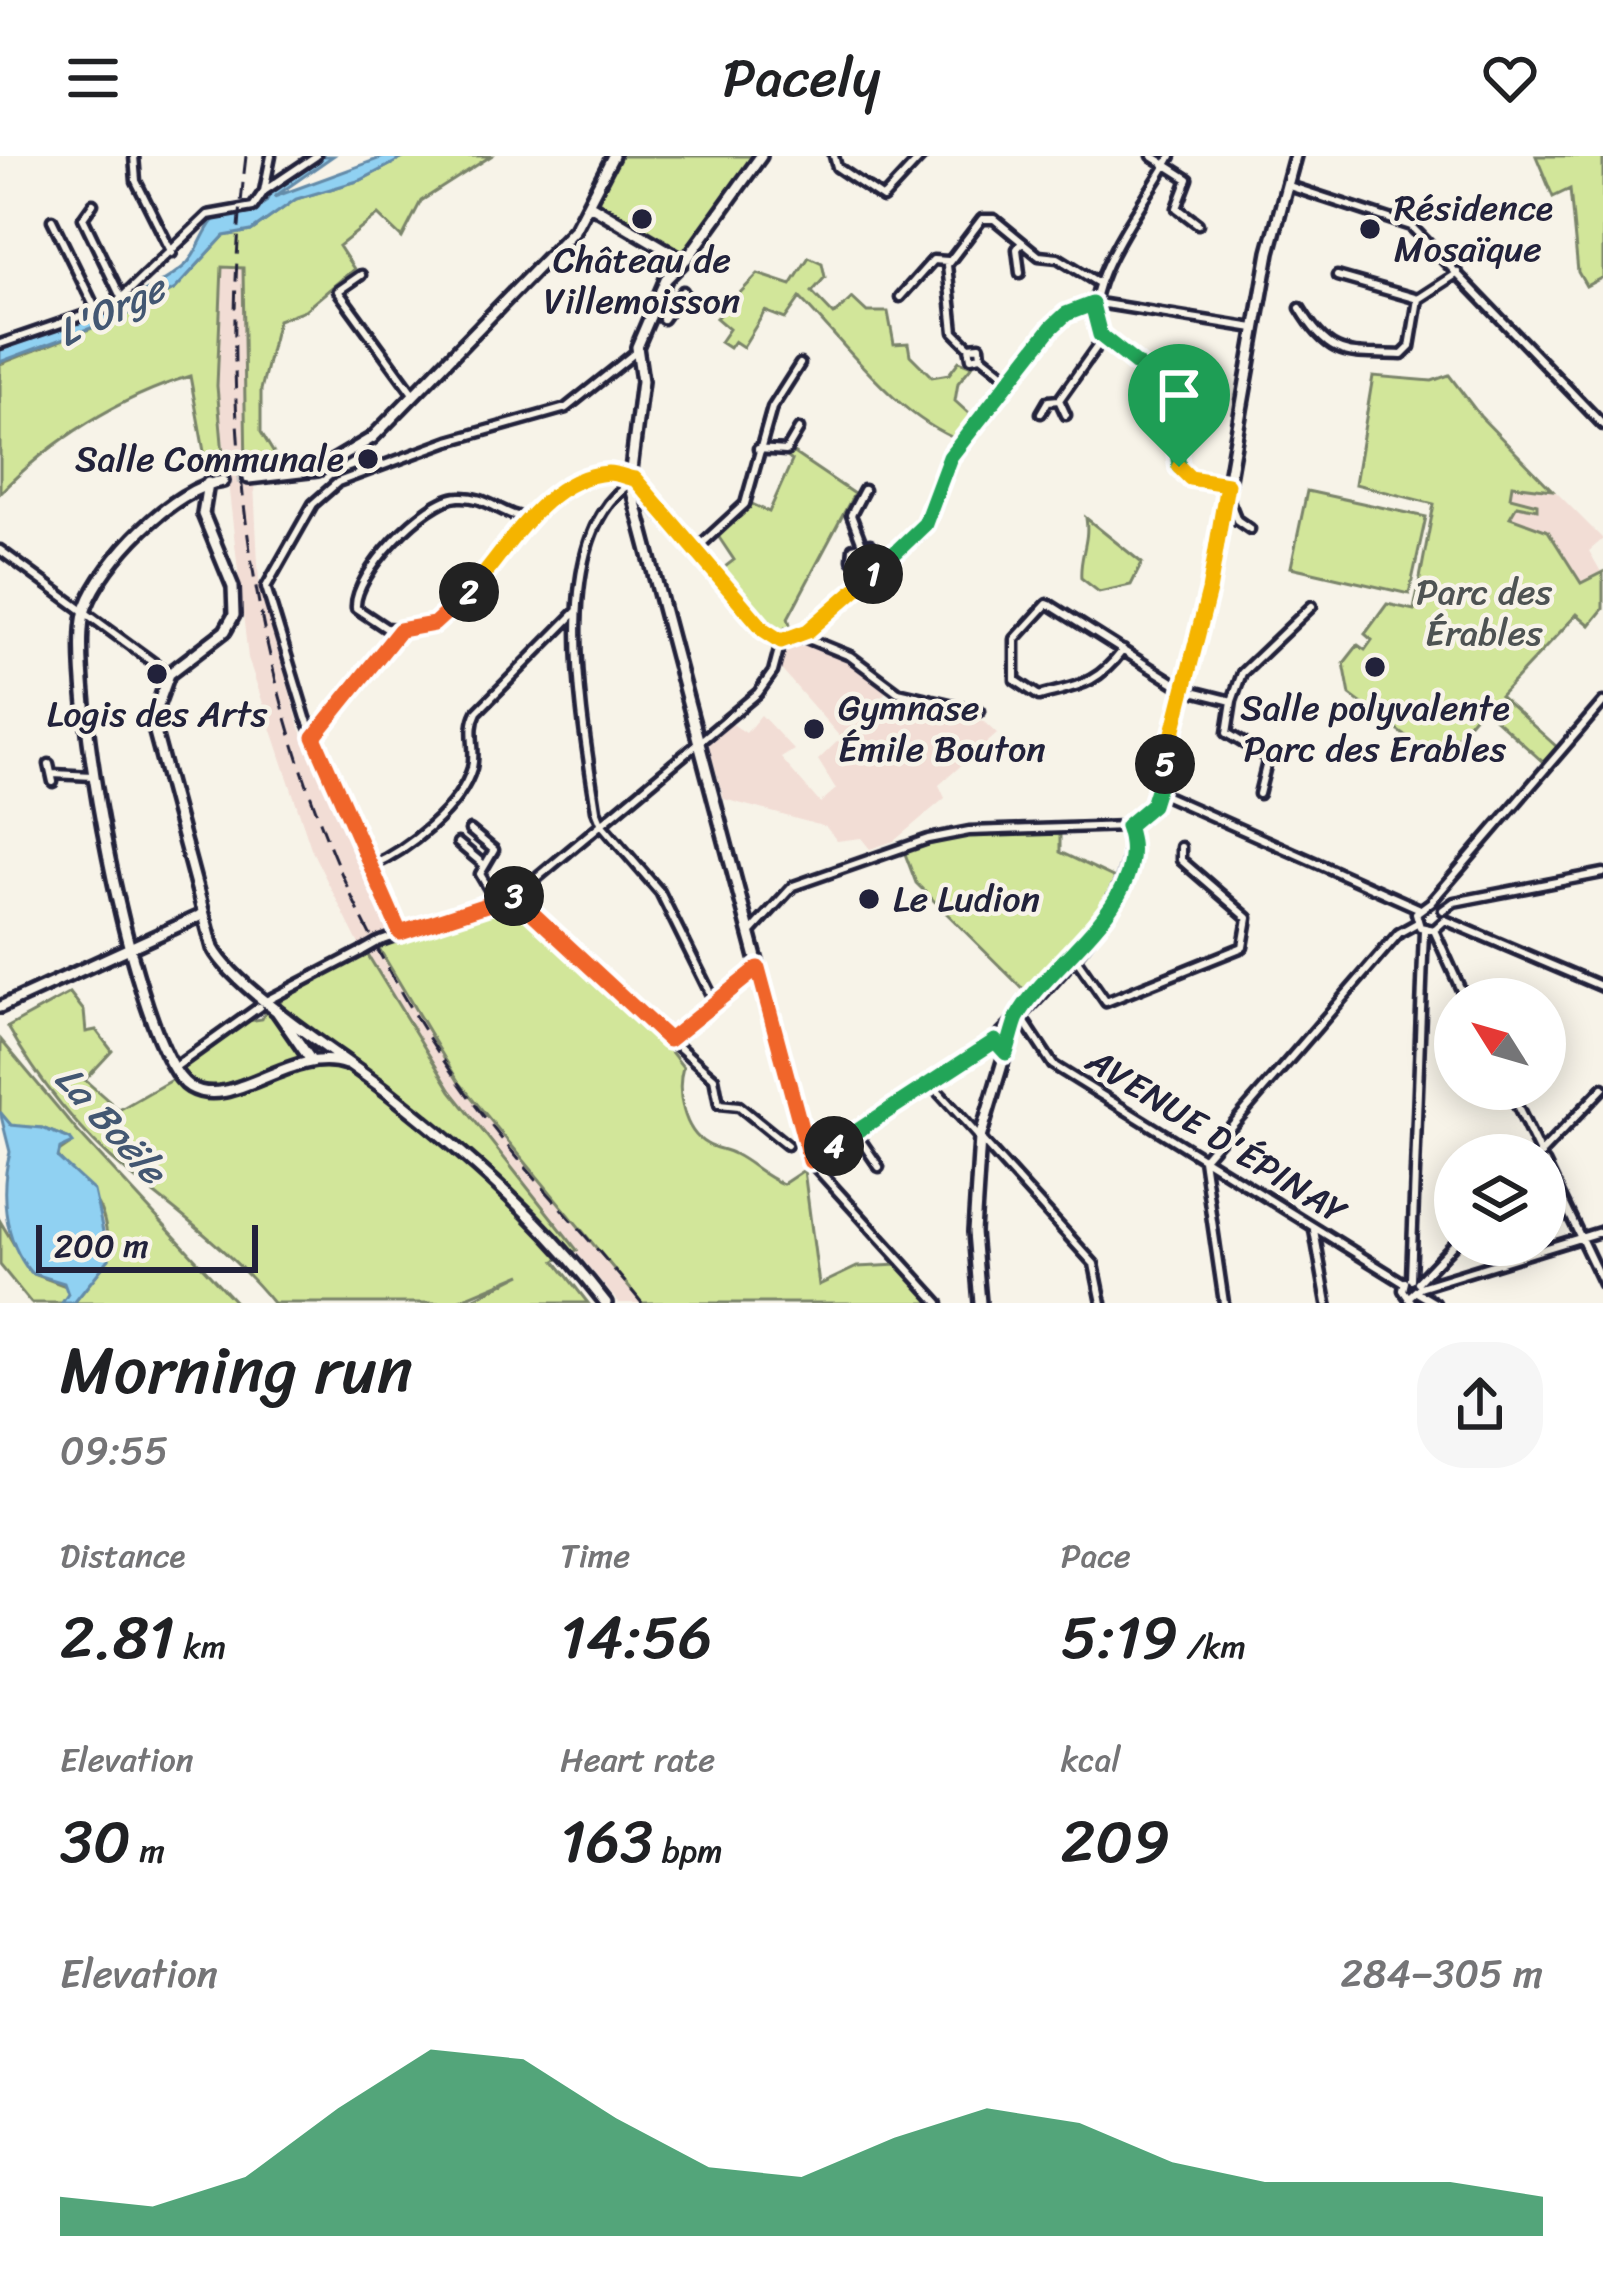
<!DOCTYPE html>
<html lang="en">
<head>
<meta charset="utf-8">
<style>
  :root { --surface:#fff; --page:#f6f6f6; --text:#202124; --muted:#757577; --accent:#0b8043 }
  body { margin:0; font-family:Sriracha,sans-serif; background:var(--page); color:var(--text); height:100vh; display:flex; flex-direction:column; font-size:45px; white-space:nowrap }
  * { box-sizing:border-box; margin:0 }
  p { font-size:39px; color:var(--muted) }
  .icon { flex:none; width:66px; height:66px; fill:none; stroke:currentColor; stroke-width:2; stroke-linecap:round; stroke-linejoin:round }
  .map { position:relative; height:1147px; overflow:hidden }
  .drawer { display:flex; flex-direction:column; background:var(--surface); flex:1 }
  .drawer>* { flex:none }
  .needle { width:78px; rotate:307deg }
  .buttons { position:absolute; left:1434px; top:822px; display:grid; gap:24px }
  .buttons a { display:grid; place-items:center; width:132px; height:132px; border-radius:50%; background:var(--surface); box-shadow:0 6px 30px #0003; font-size:60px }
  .scale { position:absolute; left:36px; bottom:30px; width:222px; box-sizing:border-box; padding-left:12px; border:6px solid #22223b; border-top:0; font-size:33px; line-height:42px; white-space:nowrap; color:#22223b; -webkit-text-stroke:9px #f7f3e8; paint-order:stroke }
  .pin { position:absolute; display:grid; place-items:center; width:102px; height:102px; color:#fff; margin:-123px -51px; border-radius:50% 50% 50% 0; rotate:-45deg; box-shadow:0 0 12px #0007 }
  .pin .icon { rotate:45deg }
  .km { position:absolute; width:60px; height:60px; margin:-30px; border-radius:50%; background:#222; color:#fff; font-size:33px; line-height:60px; text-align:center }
  .round { display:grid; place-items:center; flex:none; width:126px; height:126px; border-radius:48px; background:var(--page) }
  .head { display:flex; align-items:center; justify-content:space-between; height:204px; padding:0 60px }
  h1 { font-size:66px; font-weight:600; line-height:90px }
  .stats { display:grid; grid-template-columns:repeat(3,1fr); gap:18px; height:204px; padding:12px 60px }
  .stats div { display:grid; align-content:center }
  .stats b { font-size:60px; font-weight:600 }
  .stats small { font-size:33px; font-weight:400 }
  .stats p { font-size:33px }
  .chart { height:336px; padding:24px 60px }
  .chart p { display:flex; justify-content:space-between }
  .chart svg { width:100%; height:216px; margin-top:12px; fill:var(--accent); opacity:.7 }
  header { display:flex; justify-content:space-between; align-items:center; height:156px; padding:0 60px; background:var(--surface); font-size:54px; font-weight:600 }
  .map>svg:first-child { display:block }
  .built { fill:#f2ddd5 }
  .green { fill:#d2e69a; stroke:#7a846a; stroke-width:3 }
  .water { fill:#90d1f2; stroke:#648ba9; stroke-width:3 }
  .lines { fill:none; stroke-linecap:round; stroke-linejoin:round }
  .secondary-tunnel { stroke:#ccc9c5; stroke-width:9; stroke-dasharray:9 4.5; stroke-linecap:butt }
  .street-casing { stroke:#22223b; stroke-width:15 }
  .secondary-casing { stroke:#22223b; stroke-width:18 }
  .street { stroke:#f7f3e8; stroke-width:6 }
  .secondary { stroke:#f7f3e8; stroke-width:9 }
  .rail { stroke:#22223b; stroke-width:3; stroke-dasharray:18 9; stroke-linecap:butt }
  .street-bridge-casing { stroke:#22223b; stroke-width:15; stroke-linecap:butt }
  .street-bridge { stroke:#f7f3e8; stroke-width:6 }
  .split-1-casing { stroke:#fff; stroke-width:24 }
  .split-2-casing { stroke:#fff; stroke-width:24 }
  .split-3-casing { stroke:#fff; stroke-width:24 }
  .split-4-casing { stroke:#fff; stroke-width:24 }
  .split-5-casing { stroke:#fff; stroke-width:24 }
  .split-6-casing { stroke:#fff; stroke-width:24 }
  .split-1 { stroke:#22a559; stroke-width:15 }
  .split-2 { stroke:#f5b400; stroke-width:15 }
  .split-3 { stroke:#f0652b; stroke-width:15 }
  .split-4 { stroke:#f0652b; stroke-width:15 }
  .split-5 { stroke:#22a559; stroke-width:15 }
  .split-6 { stroke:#f5b400; stroke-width:15 }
  .poi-dot { fill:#22223b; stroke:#f7f3e8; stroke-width:4.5 }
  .labels { text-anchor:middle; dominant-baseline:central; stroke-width:9; stroke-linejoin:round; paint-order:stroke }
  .poi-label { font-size:36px; fill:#22223b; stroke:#f7f3e8; text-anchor:start }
  .park-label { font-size:36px; fill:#4e5353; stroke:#f7f3e8 }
  .street-label { font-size:36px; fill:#22223b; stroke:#f7f3e8 }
  .water-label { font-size:39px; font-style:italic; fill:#435772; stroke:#f7f3e8 }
</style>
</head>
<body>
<header><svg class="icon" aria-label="menu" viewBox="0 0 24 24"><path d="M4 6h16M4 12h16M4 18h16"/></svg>Pacely<svg class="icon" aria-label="heart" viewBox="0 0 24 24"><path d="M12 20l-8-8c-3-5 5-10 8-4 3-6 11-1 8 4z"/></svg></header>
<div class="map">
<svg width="1603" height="1147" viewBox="0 0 1603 1147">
  <rect width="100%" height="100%" fill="#f7f3e8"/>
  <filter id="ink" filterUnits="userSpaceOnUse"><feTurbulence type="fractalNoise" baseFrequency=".00833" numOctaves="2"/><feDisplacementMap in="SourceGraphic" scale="24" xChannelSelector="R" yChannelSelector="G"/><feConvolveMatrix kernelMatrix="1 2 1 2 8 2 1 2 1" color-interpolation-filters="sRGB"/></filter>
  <g filter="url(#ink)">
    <!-- built -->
    <path class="built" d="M221 111H243L259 427 300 572 375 746 419 830 653 1147H619L473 973 390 850 312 695 248 502 217 230Z
      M1512 329 1551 331 1603 383 1589 395 1601 416 1577 429 1509 377 1502 340Z
      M792 485 847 501 888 534 843 581 885 544 910 548 920 561 933 551 952 556 984 566 997 578 939 629 945 642 894 685 870 693 861 682 837 685 826 671 724 643 708 587 731 567 746 577 761 559 794 594 781 602 820 647 836 633 818 604 841 582 778 510 785 488Z"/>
    <!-- green -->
    <path class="green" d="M407 0H491L421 45 402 82 378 59 339 90 354 113 305 154 278 164 261 234V276L281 309 246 319 243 112 222 111 217 230 225 321 208 317 190 220C120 241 50 285 0 337V208L131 157 175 133 224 80 251 75 296 43 361 24Z
      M619 0H756L686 97 600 51 598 43Z
      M1536 0H1603V121L1586 130 1578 116 1570 33 1553 41Z
      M809 101 822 107 825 121 812 136 834 159 852 142 867 156H888L894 188 908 187 910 199 932 221 949 218 959 205 972 210 958 227 955 245 977 265 961 285C897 261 847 190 800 142L785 163 765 155 743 191 734 185 729 192 720 186 729 173 716 162 758 118 791 129Z
      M1449 219 1480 260 1552 334 1512 329 1510 341 1537 348V353L1517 349 1510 361 1548 375 1581 427 1603 416V453L1590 469 1577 458 1500 540 1557 591 1543 606 1482 551 1438 604 1350 539 1344 507 1358 489 1365 494 1372 484 1365 478 1387 448 1414 454 1434 348 1355 328 1373 220 1432 225Z
      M789 294 854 338 788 462 793 478 785 472 781 477 717 417 734 404 718 380 748 346 769 356 792 305 785 299Z
      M1307 335 1426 361 1409 438 1291 411Z
      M1086 362 1142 407 1131 429 1099 436 1081 422C1079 401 1090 385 1086 362Z
      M1060 678V696L1117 723 1098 762 1031 841 916 727 904 695 967 679Z
      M512 739 641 857 683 911C676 935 683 975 707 988 715 993 726 993 734 998 752 1007 763 1020 783 1028L804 1014 819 1129 857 1111 899 1109 934 1147H642L458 925 377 789Z
      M366 796 451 935 577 1094 555 1105 588 1147H465L522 1118 453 1147H273C231 1095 178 1057 127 1016 81 979 37 922 8 871L70 837 84 855 86 876 96 874 112 895 85 924 119 954 180 919V912L241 866 262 863 269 849 274 854 286 839Z
      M1 884 78 976 236 1147H74L109 1103C106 1033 88 1045 56 998L72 987 70 983 42 972 11 970 0 956Z
      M0 1065 31 1117 66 1130 69 1138 62 1147H31L0 1109Z"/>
    <!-- water -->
    <path class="water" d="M323 0H333L274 41 386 0H407L361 24 296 43 251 75 224 80 175 133 131 157 0 206V194C61 166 127 155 182 112 199 99 202 73 219 58H247L266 46 272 33Z
      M0 956 11 969 42 972 70 983 73 987 60 993 58 1002 94 1035 109 1103 74 1147H62L68 1138 64 1127 31 1117C3 1083 0 1034 10 996Z"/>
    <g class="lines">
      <!-- secondary-tunnel -->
      <path class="secondary-tunnel" d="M223 325 249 322"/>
      <!-- street casing -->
      <g class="street-casing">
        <path id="street" d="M134 0 136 25 172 97
          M834 0 837 11 883 42 922 0
          M1152 0 1188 23 1177 52 1198 68
          M1171 0C1151 39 1066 144 1103 182 1122 202 1150 214 1169 234L1183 318 1227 328
          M1286 29 1411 70 1603 269
          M264 35 271 0
          M93 48 83 62 122 143
          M52 64 97 156
          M1020 117 1017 93 1022 86
          M361 119 338 135 414 239
          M1337 120 1418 143
          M900 141 933 104 948 105
          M1300 152C1332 206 1350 196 1402 199L1410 191 1418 143 1458 117
          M663 163 683 135
          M0 188 114 149 208 59 253 51 264 35 316 0
          M980 190 981 200 971 202 969 191Z
          M969 191 954 176 947 109 982 63H994L1039 100 1058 102 1097 126
          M981 200 1010 223
          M1059 244 1066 259
          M1041 257 1048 245 1059 244 1103 182
          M758 293 786 295 799 273
          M625 331C548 390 584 572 596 654L602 669 660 736 714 845
          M637 332 764 474C779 487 792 487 808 475L920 376 955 292 1066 158 1104 148 1254 172
          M1228 342 1237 364 1250 373
          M529 362 443 463 410 474 386 472 356 452C353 419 426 342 459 341 487 339 503 361 529 362L575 326 631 315
          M862 388 851 359 864 334
          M0 394 169 518
          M695 394 745 348 772 252 800 208
          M869 422 852 403 853 392 870 388 888 405
          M801 480 850 500 898 536 980 555
          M1123 494C1096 529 1080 529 1039 540L1015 524V483L1047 448 1052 450 1184 533 1232 545 1242 517 1312 450
          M1232 545 1227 577 1268 602 1259 638
          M314 581 400 474
          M49 608 53 626
          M53 618 93 620
          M1157 636 1418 752
          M470 674 494 694 480 718 496 745
          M458 687 483 708
          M371 710C407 694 460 653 472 612 477 592 467 575 477 556L576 456
          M512 739C580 799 647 864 714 922L719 948 739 950 787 989
          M1431 746 1603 546
          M1431 746 1416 757 1420 771 1434 774 1445 764
          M1443 754 1454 746 1603 717
          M1445 764 1603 831
          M1434 774 1465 843
          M400 777 306 562 266 431 313 348 338 326 449 285 566 252 636 196
          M750 777 793 730 928 683 969 675 1127 670
          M378 786 512 739 531 727 758 537 773 516 781 486
          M1074 800 1106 846 1243 791 1248 762 1181 704V691
          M268 844 362 795
          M1020 859 1053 909 1404 1127
          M669 884 758 811
          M174 912 259 851
          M932 929 1094 1108 1102 1147
          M1509 933 1541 999
          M855 976 879 1011
          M1539 999 1603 932
          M1545 1007 1603 1128
          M1314 1074 1327 1147
          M1411 1123 1424 774
          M1405 1126 1403 1134 1412 1147
          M1418 1126 1455 1087
          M1420 1131 1603 1075
          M1418 1137 1435 1147
          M1410 1140 1420 1131
          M939 1147 810 1005 994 886
          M1224 1147 1203 1003 1399 777 1417 767"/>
      </g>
      <!-- secondary casing -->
      <g class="secondary-casing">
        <path id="secondary" d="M590 49 682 103
          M249 322 318 314 372 282 575 73 613 0
          M630 322 642 225 637 191 666 123 689 100 761 0
          M223 325C174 331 103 405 86 451 63 513 135 898 190 931 232 956 292 889 346 908
          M208 327 203 358 233 431 234 459 225 475 169 518 152 565 213 792C236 835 346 903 389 937 470 1001 543 1065 606 1147
          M632 335 810 1005
          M0 851 202 759
          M276 854 310 903
          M1006 897 995 885C1037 842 1151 734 1127 670L1148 654 1157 636 1209 435 1269 96 1295 0
          M980 1147 974 1076 980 982 1015 865"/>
      </g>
      <!-- street -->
      <use href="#street" class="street"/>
      <!-- secondary -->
      <use href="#secondary" class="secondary"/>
      <!-- rail -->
      <path class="rail" d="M246 0C207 323 268 655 457 924 512 1003 582 1072 642 1147"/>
      <!-- street-bridge casing -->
      <g class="street-bridge-casing">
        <path id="street-bridge" d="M362 795 378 786"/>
      </g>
      <!-- street-bridge -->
      <use href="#street-bridge" class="street-bridge"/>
    </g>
  </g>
  <g class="lines" filter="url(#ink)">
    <!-- split-1 casing -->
    <g class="split-1-casing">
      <path id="split-1" d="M873 418 925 368 950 301 1051 172 1066 158 1092 148 1100 179 1169 234 1179 311"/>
    </g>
    <!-- split-2 casing -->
    <g class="split-2-casing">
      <path id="split-2" d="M469 436C508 394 543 322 608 317 618 317 626 322 635 323L764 474 781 485 808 475 873 418"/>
    </g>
    <!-- split-3 casing -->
    <g class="split-3-casing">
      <path id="split-3" d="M469 436 434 468 400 474 314 581 400 777 514 740"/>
    </g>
    <!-- split-4 casing -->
    <g class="split-4-casing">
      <path id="split-4" d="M514 740 669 884 758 812 810 1005 834 990"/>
    </g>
    <!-- split-5 casing -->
    <g class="split-5-casing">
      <path id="split-5" d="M834 990 995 885 1006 897C1010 886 1014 868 1017 862 1046 807 1155 745 1127 670L1152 649 1165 608"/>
    </g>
    <!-- split-6 casing -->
    <g class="split-6-casing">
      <path id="split-6" d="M1165 608 1209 435 1227 328 1190 322 1179 311"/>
    </g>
    <!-- split-1 -->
    <use href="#split-1" class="split-1"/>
    <!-- split-2 -->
    <use href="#split-2" class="split-2"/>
    <!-- split-3 -->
    <use href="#split-3" class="split-3"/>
    <!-- split-4 -->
    <use href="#split-4" class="split-4"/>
    <!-- split-5 -->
    <use href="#split-5" class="split-5"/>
    <!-- split-6 -->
    <use href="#split-6" class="split-6"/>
  </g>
  <!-- markers -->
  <g class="poi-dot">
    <circle cx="642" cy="63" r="12"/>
    <circle cx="1370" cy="73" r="12"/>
    <circle cx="368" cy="303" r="12"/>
    <circle cx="1375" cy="511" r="12"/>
    <circle cx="157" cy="518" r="12"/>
    <circle cx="814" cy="573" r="12"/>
    <circle cx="869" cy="743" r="12"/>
  </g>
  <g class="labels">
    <!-- poi labels -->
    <g class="poi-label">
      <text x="1394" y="52">Résidence<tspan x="1394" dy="41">Mosaïque</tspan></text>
      <text x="642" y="104" text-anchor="middle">Château de<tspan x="642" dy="41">Villemoisson</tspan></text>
      <text x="344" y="303" text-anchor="end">Salle Communale</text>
      <text x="838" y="552">Gymnase<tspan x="838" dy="41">Émile Bouton</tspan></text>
      <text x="1375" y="552" text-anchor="middle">Salle polyvalente<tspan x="1375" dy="41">Parc des Erables</tspan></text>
      <text x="157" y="558" text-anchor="middle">Logis des Arts</text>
      <text x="893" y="743">Le Ludion</text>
    </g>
    <!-- park labels -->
    <g class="park-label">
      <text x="1484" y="436">Parc des<tspan x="1484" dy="41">Érables</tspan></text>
    </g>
    <!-- street labels -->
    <g class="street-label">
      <text transform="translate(1217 980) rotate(32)">AVENUE D'ÉPINAY</text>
    </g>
    <!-- water labels -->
    <g class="water-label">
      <text transform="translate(111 154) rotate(-26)">L'Orge</text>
      <text transform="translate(111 968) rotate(48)">La Boële</text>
    </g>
  </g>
</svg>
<div class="buttons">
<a><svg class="needle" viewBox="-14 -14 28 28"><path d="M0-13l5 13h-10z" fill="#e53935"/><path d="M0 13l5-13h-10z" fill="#757577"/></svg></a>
<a><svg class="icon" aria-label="layers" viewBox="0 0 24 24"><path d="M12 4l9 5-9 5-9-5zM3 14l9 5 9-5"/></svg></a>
</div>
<div class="scale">200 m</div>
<div class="pin" style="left:1179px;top:311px;background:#1e9e55"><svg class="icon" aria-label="arrive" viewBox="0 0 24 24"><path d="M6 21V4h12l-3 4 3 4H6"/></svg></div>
<b class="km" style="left:873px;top:418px">1</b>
<b class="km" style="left:469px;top:436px">2</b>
<b class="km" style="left:514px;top:740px">3</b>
<b class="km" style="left:834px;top:990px">4</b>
<b class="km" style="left:1165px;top:608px">5</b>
</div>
<section class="drawer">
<div class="head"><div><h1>Morning run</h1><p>09:55</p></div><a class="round"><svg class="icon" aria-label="share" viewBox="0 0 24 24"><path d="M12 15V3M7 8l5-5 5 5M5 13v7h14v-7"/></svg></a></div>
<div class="stats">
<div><p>Distance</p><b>2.81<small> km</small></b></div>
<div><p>Time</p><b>14:56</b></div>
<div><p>Pace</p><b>5:19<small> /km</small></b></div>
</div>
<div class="stats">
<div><p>Elevation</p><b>30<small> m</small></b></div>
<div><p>Heart rate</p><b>163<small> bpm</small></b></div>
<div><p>kcal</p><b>209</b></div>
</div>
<div class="chart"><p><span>Elevation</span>284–305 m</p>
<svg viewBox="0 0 160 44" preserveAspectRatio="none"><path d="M0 44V36L10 38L20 32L30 18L40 6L50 8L60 20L70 30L80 32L90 24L100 18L110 21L120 29L130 33L140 33L150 33L160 36V44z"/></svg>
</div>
</section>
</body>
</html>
